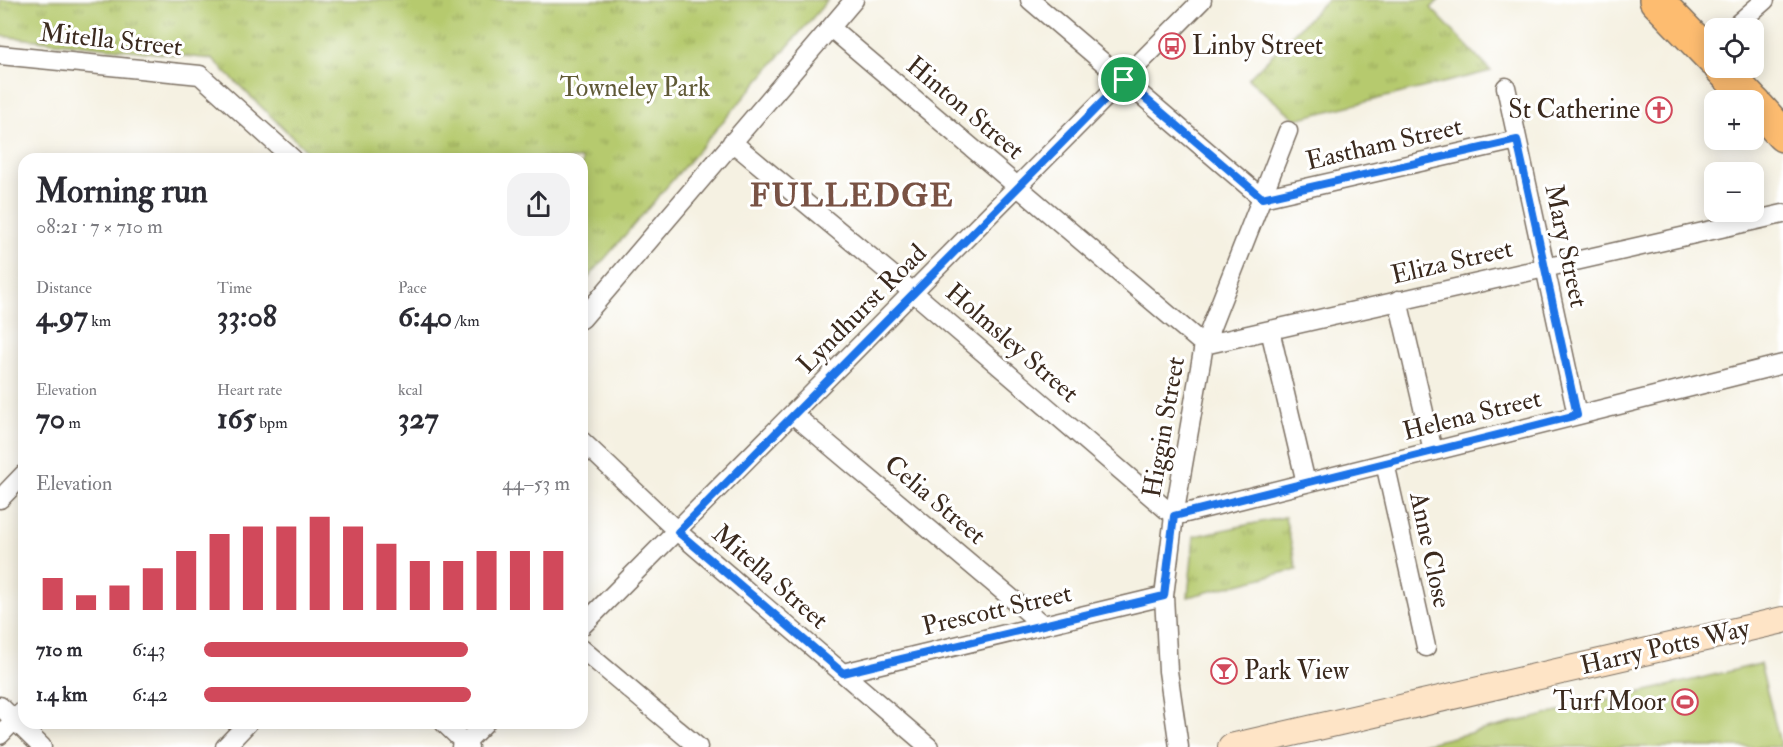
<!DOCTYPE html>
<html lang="en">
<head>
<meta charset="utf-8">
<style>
  :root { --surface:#fff; --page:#f2f2f3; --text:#2b2b33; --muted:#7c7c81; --accent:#d1495b }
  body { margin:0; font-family:"IM FELL Double Pica",serif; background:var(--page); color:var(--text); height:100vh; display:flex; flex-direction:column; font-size:22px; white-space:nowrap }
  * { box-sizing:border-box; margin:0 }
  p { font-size:20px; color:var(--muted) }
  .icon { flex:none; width:33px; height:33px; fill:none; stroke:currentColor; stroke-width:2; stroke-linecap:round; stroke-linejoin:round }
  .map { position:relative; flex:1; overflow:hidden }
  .sheet { position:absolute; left:18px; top:153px; width:570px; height:576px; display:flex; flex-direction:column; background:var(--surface); border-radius:18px; box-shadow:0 3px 15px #0003 }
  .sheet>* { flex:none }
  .buttons { position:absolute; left:1704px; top:18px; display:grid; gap:12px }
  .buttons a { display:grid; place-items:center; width:60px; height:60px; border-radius:12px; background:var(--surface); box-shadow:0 3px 15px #0003; font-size:30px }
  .pin { position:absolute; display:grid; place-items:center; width:51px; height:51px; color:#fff; margin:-26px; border:3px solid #fff; border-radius:50%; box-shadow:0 2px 6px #0007 }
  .round { display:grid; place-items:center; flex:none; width:63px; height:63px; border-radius:18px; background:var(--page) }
  .headline { display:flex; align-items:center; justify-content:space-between; height:102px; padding:0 18px }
  h1 { font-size:33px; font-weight:800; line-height:45px }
  .metrics { display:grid; grid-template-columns:repeat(3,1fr); gap:9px; height:102px; padding:6px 18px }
  .metrics div { display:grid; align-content:center }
  .metrics b { font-size:30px; font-weight:800 }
  .metrics small { font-size:16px; font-weight:400 }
  .metrics p { font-size:16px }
  .chart { height:168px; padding:12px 18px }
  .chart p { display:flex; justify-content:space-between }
  .chart svg { width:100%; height:108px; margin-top:6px; stroke:var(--accent); stroke-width:6 }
  ul { padding:0 18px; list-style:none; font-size:20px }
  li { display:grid; grid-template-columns:96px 72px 1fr; align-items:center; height:45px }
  li i { height:15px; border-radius:8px; background:var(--accent) }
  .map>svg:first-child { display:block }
  .grass { fill:url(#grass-tufts); stroke:#787a46; stroke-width:1.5 }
  .pitch { fill:#b6ca6e; stroke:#787a46; stroke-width:1.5 }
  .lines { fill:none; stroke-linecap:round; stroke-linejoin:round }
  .street-casing { stroke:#7c7063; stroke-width:21 }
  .secondary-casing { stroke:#7c7063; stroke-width:28 }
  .highway-casing { stroke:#7c7063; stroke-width:36 }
  .street { stroke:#fff; stroke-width:18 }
  .secondary { stroke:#fee4c6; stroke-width:26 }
  .highway { stroke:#fdbc70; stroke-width:33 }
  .route-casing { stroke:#fff; stroke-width:12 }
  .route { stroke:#1a73e8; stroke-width:8 }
  .labels { text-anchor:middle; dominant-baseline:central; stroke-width:6; stroke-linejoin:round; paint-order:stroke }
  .street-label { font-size:26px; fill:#3b2a1e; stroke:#fff }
  .poi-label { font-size:26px; fill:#3b2a1e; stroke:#fff; text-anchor:start }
  .park-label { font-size:26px; fill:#605a36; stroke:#fff }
  .district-label { font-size:32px; font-weight:bold; letter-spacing:1.5px; fill:#795244; stroke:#fff }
</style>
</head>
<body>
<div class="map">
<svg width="1783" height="747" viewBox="0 0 1783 747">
  <defs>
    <pattern id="grass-tufts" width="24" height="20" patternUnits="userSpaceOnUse" patternTransform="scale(1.5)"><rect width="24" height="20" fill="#b6ca6e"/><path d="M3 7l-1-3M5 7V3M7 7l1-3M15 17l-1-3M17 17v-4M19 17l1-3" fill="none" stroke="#95a45a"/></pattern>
  </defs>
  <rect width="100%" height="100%" fill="#fff"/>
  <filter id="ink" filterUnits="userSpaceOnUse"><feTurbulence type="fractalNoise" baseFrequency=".0167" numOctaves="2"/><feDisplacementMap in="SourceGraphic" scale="12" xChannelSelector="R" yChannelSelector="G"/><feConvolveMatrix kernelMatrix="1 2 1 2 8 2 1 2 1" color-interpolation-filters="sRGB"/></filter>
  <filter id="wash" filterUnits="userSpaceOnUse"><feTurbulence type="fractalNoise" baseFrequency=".008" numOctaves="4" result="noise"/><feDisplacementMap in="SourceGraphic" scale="24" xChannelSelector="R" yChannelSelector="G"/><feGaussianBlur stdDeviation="1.35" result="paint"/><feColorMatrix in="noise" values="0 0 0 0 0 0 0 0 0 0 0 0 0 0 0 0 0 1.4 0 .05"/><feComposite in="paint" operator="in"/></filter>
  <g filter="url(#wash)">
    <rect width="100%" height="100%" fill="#f5f1e2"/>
    <!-- grass -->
    <path class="grass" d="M0 0H828L582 285V159H315L212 59 0 36Z
      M1327 0H1439L1431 8 1491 71 1296 119 1248 79Z
      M1285 517 1297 569 1188 597 1194 536Z"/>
    <!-- pitch -->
    <path class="pitch" d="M1760 664 1781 747H1411Z"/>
  </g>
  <g filter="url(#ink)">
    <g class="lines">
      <!-- street casing -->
      <g class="street-casing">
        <path id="street" d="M1030 0 1262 198 1517 140
          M831 28 1204 345 1783 214
          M1733 28 1765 0
          M0 55 200 75 293 159
          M1506 87 1577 415
          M732 142 914 293 1174 516 1783 364
          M1398 300 1433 451
          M582 319 854 0
          M1270 330 1306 483
          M794 415 1043 625
          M582 441 678 532 929 747
          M1385 463 1426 647
          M0 499 24 474
          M582 626 1202 0
          M582 649 698 747
          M843 673 1164 596
          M0 706 42 747
          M444 723 469 747
          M0 735 24 710
          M225 747 248 723
          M461 747 485 723
          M1179 747 1168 671 1164 596 1174 516 1204 345 1288 131"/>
      </g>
      <!-- secondary casing -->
      <g class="secondary-casing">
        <path id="secondary" d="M1231 747 1783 620"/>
      </g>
      <!-- highway casing -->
      <g class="highway-casing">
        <path id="highway" d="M1656 0 1714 60
          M1721 68 1751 100
          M1754 103 1783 135"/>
      </g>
      <!-- street -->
      <use href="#street" class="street"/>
      <!-- secondary -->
      <use href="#secondary" class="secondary"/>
      <!-- highway -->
      <use href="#highway" class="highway"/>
    </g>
  </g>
  <g class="lines" filter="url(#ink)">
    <!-- route casing -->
    <g class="route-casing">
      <path id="route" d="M1124 80 1262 198 1517 140 1577 415 1174 516 1164 596 843 673 678 532Z"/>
    </g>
    <!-- route -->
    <use href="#route" class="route"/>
  </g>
  <!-- icons -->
  <defs>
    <g id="bus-ring" transform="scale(1.35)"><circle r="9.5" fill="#fff" stroke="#d1495b" stroke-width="1.5"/><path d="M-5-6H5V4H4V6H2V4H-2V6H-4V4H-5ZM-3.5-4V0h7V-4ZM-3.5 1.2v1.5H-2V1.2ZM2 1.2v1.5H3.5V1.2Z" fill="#d1495b"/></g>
    <g id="church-ring" transform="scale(1.35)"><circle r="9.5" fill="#fff" stroke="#d1495b" stroke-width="1.5"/><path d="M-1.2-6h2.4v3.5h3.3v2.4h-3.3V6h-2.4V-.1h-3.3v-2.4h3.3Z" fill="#d1495b"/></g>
    <g id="bar-ring" transform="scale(1.35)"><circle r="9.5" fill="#fff" stroke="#d1495b" stroke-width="1.5"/><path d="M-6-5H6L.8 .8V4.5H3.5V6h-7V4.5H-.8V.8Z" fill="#d1495b"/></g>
    <g id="stadium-ring" transform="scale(1.35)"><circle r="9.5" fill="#fff" stroke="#d1495b" stroke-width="1.5"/><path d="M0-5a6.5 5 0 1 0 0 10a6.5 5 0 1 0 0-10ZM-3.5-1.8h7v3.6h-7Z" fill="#d1495b"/></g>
  </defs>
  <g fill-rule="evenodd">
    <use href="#bus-ring" x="1172" y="46"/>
    <use href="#church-ring" x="1659" y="110"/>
    <use href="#bar-ring" x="1224" y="671"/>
    <use href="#stadium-ring" x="1685" y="702"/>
  </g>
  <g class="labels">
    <!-- street labels -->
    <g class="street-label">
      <text transform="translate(111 40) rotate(6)">Mitella Street</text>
      <text transform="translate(965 108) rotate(40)">Hinton Street</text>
      <text transform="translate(1384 144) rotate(-13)">Eastham Street</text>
      <text transform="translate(1566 246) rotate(78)">Mary Street</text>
      <text transform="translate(1452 262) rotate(-13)">Eliza Street</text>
      <text transform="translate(862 309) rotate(-45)">Lyndhurst Road</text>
      <text transform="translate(1012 343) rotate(41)">Holmsley Street</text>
      <text transform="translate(1472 415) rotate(-14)">Helena Street</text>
      <text transform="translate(1164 427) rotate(-80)">Higgin Street</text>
      <text transform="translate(935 500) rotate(40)">Celia Street</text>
      <text transform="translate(1430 550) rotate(78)">Anne Close</text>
      <text transform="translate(770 577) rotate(41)">Mitella Street</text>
      <text transform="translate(997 610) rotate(-13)">Prescott Street</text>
      <text transform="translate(1665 647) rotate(-13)">Harry Potts Way</text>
    </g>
    <!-- poi labels -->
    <g class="poi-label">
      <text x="1192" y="46">Linby Street</text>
      <text x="1640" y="110" text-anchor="end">St Catherine</text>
      <text x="1244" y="671">Park View</text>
      <text x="1666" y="702" text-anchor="end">Turf Moor</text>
    </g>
    <!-- park labels -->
    <g class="park-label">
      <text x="635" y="88">Towneley Park</text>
    </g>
    <!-- district labels -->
    <g class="district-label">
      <text x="852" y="196">FULLEDGE</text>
    </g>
  </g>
</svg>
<div class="buttons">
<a><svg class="icon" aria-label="locate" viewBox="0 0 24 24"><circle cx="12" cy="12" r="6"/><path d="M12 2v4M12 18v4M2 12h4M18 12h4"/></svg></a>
<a>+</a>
<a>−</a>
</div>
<div class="pin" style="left:1124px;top:80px;background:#1e9e55"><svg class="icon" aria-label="arrive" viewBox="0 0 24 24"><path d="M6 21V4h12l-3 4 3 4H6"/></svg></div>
<section class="sheet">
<div class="headline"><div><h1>Morning run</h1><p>08:21 · 7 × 710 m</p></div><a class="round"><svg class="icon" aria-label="share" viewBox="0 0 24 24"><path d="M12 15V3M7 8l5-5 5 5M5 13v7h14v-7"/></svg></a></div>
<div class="metrics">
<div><p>Distance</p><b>4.97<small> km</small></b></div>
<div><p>Time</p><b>33:08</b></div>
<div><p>Pace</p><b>6:40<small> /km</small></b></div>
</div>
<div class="metrics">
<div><p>Elevation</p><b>70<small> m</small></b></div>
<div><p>Heart rate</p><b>165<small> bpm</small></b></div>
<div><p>kcal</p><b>327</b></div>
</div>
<div class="chart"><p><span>Elevation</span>44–53 m</p>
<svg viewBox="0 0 160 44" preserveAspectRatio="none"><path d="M5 44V31M15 44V38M25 44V34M35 44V27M45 44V20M55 44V13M65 44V10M75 44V10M85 44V6M95 44V10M105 44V17M115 44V24M125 44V24M135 44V20M145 44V20M155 44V20"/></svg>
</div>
<ul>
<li><b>710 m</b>6:43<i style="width:72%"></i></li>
<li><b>1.4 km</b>6:42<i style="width:73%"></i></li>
</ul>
</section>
</div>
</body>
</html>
